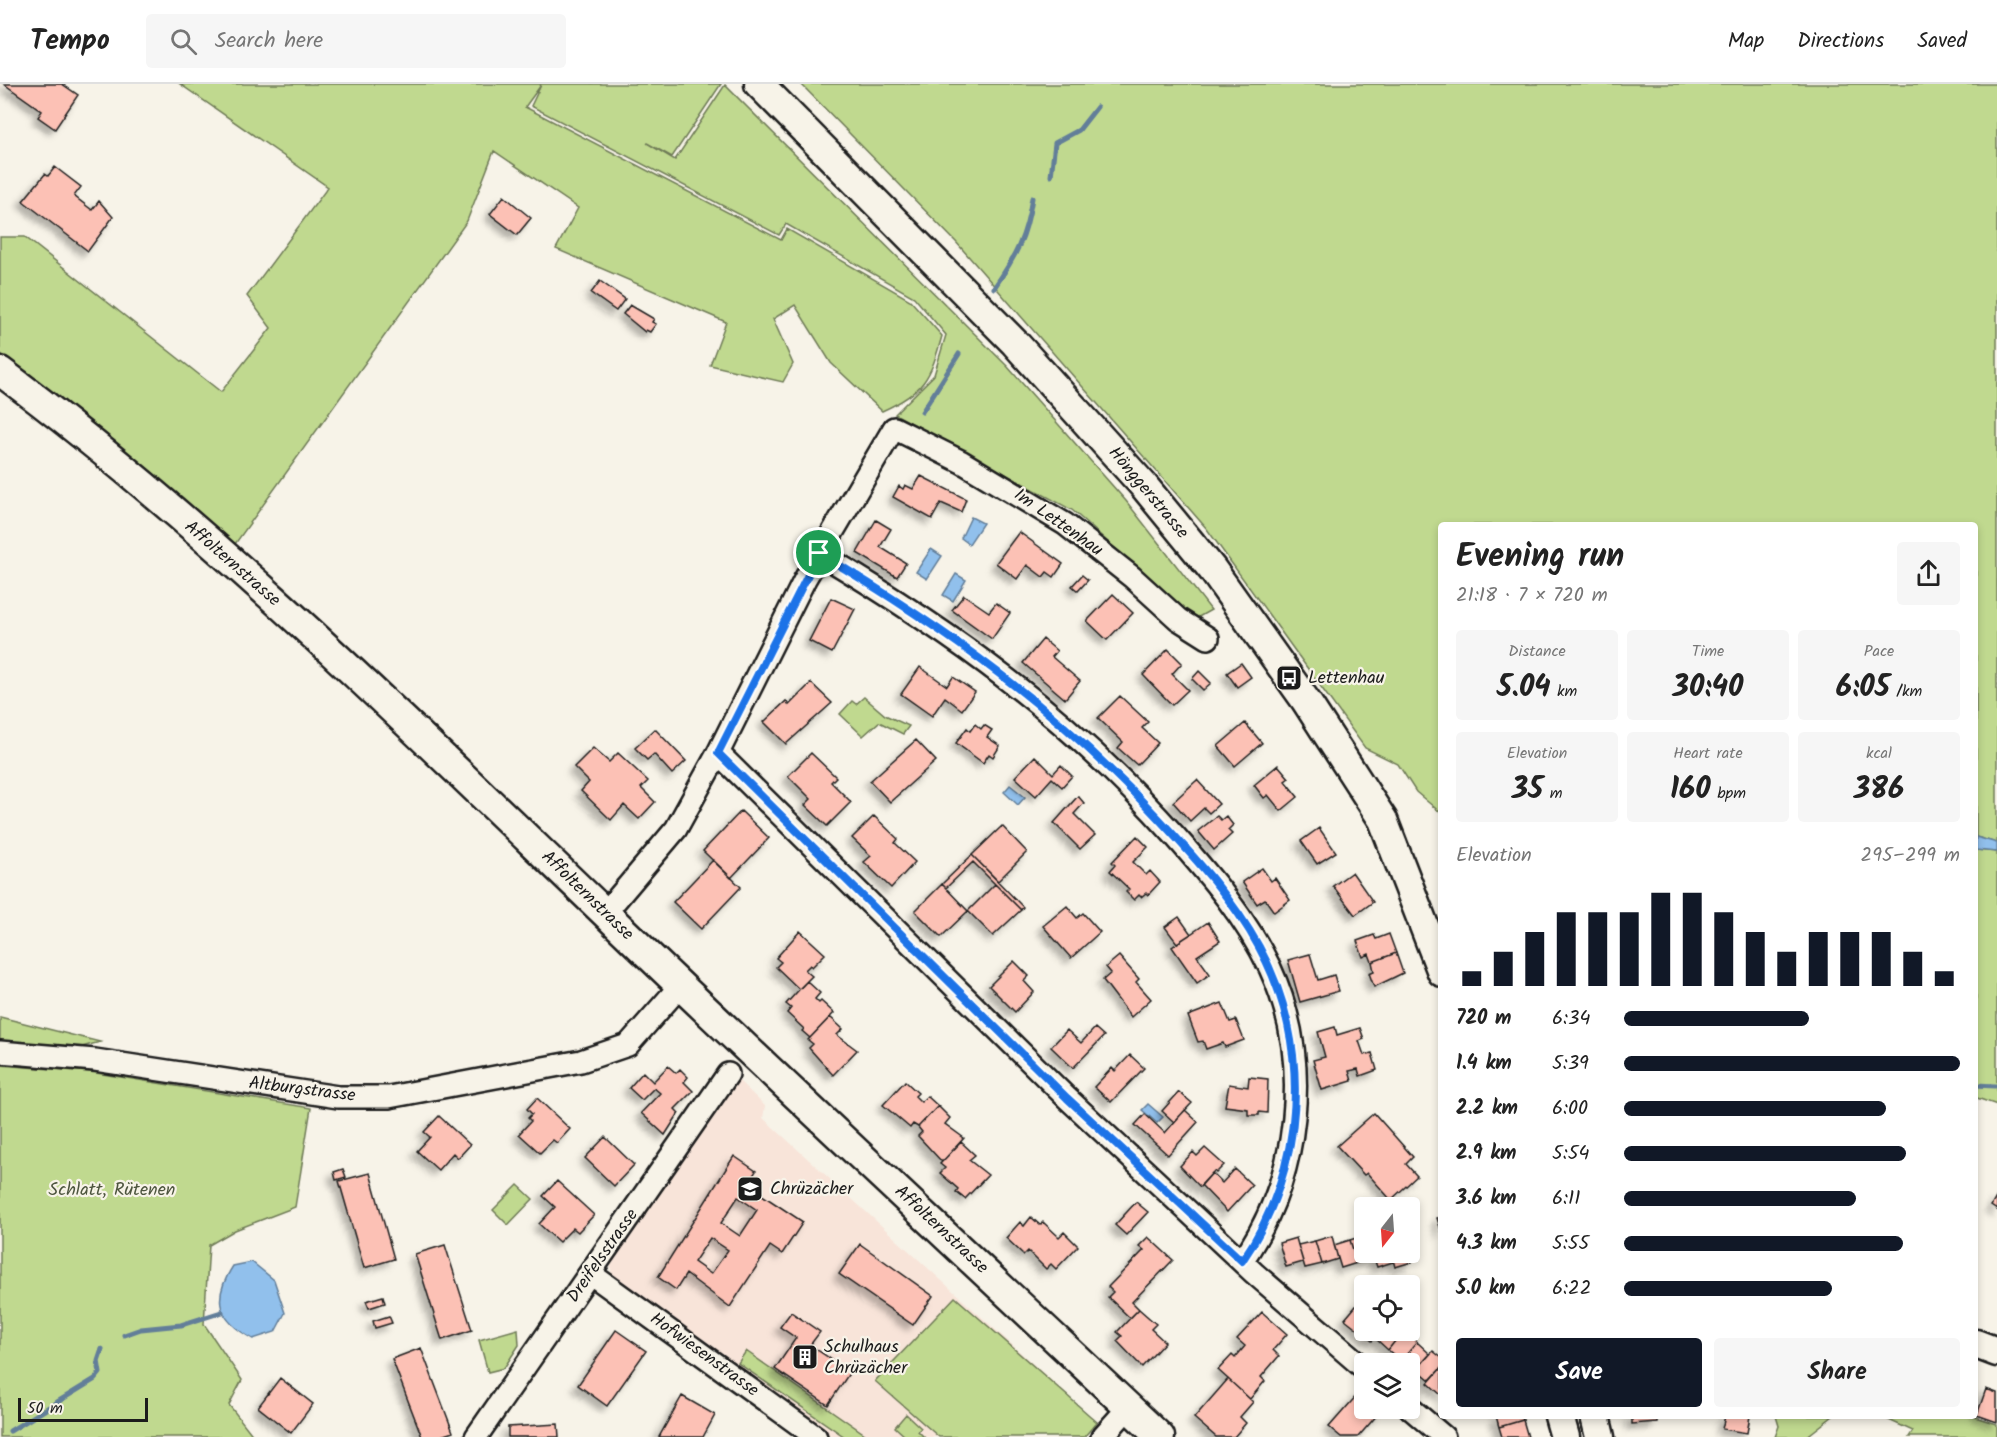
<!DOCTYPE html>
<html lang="en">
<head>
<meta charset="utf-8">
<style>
  :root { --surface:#fff; --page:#f6f6f6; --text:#222; --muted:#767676; --line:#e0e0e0; --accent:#111827 }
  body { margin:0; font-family:Kalam,sans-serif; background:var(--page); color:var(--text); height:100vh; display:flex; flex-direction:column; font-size:22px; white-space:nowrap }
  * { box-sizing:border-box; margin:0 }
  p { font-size:20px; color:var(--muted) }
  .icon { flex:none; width:33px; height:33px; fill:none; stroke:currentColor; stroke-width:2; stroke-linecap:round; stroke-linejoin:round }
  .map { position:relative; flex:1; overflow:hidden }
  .details { position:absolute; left:1438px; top:438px; width:540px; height:897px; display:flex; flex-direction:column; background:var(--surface); border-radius:6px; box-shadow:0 3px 9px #0003 }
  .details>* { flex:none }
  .needle { width:39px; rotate:197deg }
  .buttons { position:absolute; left:1354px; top:1113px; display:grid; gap:12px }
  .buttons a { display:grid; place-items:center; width:66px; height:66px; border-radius:6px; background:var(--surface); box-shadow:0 3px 9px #0003; font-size:30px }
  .scale { position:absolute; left:18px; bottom:15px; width:130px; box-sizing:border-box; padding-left:6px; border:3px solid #1c1c1c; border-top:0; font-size:16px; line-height:21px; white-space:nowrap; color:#1c1c1c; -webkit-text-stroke:4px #f7f3e8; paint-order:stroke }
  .pin { position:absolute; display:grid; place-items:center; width:51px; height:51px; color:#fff; margin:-26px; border:3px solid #fff; border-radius:50%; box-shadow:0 2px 6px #0007 }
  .round { display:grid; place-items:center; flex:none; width:63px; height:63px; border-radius:6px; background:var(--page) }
  .overview { display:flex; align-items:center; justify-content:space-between; height:102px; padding:0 18px }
  h1 { font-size:33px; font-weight:700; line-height:45px }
  .stats { display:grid; grid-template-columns:repeat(3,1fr); gap:9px; height:102px; padding:6px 18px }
  .stats div { display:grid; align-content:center; border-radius:6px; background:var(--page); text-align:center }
  .stats b { font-size:30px; font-weight:700 }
  .stats small { font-size:16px; font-weight:400 }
  .stats p { font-size:16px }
  .chart { height:168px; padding:12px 18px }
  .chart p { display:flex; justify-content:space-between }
  .chart svg { width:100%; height:108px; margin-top:6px; stroke:var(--accent); stroke-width:6 }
  .action { display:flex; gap:12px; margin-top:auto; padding:12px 18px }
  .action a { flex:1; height:69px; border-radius:6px; background:var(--accent); color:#fff; font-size:24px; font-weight:700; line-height:69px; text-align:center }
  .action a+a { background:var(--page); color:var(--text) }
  ul { padding:0 18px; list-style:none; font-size:20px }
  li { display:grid; grid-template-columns:96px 72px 1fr; align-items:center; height:45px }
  li i { height:15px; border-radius:8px; background:var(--accent) }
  header { display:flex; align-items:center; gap:36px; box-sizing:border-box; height:84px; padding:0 30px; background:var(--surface); border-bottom:2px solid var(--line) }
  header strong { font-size:28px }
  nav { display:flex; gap:33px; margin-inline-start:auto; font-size:21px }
  .search { width:420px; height:54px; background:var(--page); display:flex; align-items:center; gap:15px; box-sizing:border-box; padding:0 21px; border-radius:6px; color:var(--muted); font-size:22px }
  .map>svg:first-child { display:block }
  .built { fill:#f8e4d9 }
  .green { fill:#c0d98f; stroke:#6e7a56; stroke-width:1.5 }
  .water { fill:#91c0ec; stroke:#627e99; stroke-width:1.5 }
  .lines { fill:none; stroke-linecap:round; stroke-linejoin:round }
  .stream { stroke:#627e99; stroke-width:5 }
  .building { fill:#fcc1b5; stroke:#1c1c1c; stroke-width:1.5; fill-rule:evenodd; filter:url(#shadow) }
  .street-casing { stroke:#1c1c1c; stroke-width:26 }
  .secondary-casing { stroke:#1c1c1c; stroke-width:33 }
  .street { stroke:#f7f3e8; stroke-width:21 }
  .secondary { stroke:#f7f3e8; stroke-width:28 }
  .route-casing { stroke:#fff; stroke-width:12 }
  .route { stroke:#1a73e8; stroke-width:8 }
  .labels { text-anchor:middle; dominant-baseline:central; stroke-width:4.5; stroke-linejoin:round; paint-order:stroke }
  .street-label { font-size:18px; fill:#1c1c1c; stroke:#f7f3e8 }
  .poi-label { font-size:18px; fill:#1c1c1c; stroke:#f7f3e8; text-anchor:start }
  .park-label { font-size:18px; fill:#4d553e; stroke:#f7f3e8 }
</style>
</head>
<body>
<header>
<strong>Tempo</strong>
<div class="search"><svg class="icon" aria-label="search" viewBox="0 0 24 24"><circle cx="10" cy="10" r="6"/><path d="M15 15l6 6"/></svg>Search here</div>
<nav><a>Map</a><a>Directions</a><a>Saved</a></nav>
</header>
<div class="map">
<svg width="1997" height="1353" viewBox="0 0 1997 1353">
  <defs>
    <filter id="shadow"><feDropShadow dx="-5.5" dy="5.5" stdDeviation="3" flood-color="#0004"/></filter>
  </defs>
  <rect width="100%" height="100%" fill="#f7f3e8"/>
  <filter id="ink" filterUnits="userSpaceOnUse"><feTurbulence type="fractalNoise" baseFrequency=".0167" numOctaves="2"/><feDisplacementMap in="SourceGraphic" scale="12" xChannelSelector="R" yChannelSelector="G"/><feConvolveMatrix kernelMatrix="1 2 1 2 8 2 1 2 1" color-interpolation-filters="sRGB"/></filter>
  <g filter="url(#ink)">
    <!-- built -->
    <path class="built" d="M737 995 765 1022 763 1034 1097 1338 1084 1353H833L612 1194 610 1176Z"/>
    <!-- green -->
    <path class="green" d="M180 0H721L672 73 647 59 675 76 725 1 1007 282 1126 417 1211 526 1195 535 1072 426 895 330 934 291 946 251 914 213 786 140 779 151 531 22 541 1 525 23 781 156 787 145 910 216 942 252C930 295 924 308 882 327L831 279 795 221 773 235 793 280 783 298 710 281 726 238 556 165 578 124 494 67 467 137 235 460 0 269V153H25L221 308 271 244 247 212 328 103Z
      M801 0H1997V759L1976 753V441H1442L1441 729 1416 708 1398 680 1365 664 1207 445 956 158Z
      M864 613 885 631 909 642 903 650 879 638 863 652 840 630 852 617 856 620Z
      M1976 766 1997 768V1021L1977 1014 1976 1016Z
      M0 933 100 958 78 964 0 958Z
      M0 981 90 988 311 1024 295 1123 235 1146 209 1161 204 1240 242 1296 229 1321 254 1353H0Z
      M518 1101 533 1115 508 1141 493 1126Z
      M955 1213 1097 1338 1084 1353H939L875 1297Z
      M518 1245 519 1261 504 1284 488 1288 479 1256Z
      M746 1267 869 1353H845L738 1279Z
      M906 1330 921 1344 918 1347 924 1353H906L895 1343Z
      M1776 1332H1833L1806 1353H1775L1779 1342Z
      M1880 1332H1972L1997 1340V1353H1909L1913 1347Z"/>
    <!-- water -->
    <path class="water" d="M971 433 983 439 969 460 961 454Z
      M931 465 942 472 927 495 916 488Z
      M956 490 966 496 953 517 943 511Z
      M1010 701 1025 713 1018 721 1004 708Z
      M1976 753 1997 759V768L1976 766Z
      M1148 1020 1163 1033 1157 1039 1142 1026Z
      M252 1178 274 1196 285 1229 275 1248 253 1255C218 1236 211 1216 233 1182Z"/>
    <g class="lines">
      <!-- stream -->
      <path class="stream" d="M1051 92 1055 59 1079 46 1097 23
        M994 204C1016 172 1026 153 1032 114
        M922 328 959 270
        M1976 1001 1995 1002
        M124 1251 141 1245 181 1241 222 1228
        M10 1347 95 1295 100 1289 98 1277 102 1265"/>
    </g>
    <!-- building -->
    <path class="building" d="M4 0H62L78 11 55 45 38 33 42 27Z
      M55 83 81 103 74 112 92 126 99 117 113 133 88 167 23 117 45 90 48 92Z
      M504 112 531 134 517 151 490 130Z
      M600 197 625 215 616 227 591 209Z
      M630 221 654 235 652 238 656 240 650 248 646 246 645 248 623 230Z
      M921 392 966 415 961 428 941 419 932 435 893 413 899 402 903 405 905 401 913 405Z
      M876 436 891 445 880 463 906 479 897 493 857 469Z
      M1019 448 1063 480 1054 493 1047 488 1043 493 1027 481 1017 495 996 479Z
      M1082 491 1088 496 1078 507 1072 502Z
      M1113 510 1133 529 1107 556 1087 537Z
      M964 511 989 528 996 519 1010 529 992 555 952 526Z
      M831 514 855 525 832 569 809 557Z
      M1043 555 1057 567 1052 573 1080 597 1065 615 1023 579Z
      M1168 565 1182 579 1172 590 1188 606 1172 621 1143 591Z
      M1241 579 1251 593 1237 603 1227 589Z
      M920 583 947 602 953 593 975 608 962 626 945 613 932 632 901 610Z
      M1199 587 1211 599 1203 606 1192 595Z
      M811 599 832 619 786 660 764 638 786 617 789 621Z
      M1120 612 1148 638 1142 644 1158 659 1137 681 1118 664 1123 658 1098 634Z
      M1245 639 1262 659 1235 682 1218 662Z
      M975 640 981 645 984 641 992 646 987 653 1000 662 993 673 989 670 983 679 956 659 967 644 970 647Z
      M655 645 686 677 672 690 654 670 647 676 635 664Z
      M916 656 936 677 890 718 870 697Z
      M593 664 609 678 618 669 648 697 641 704 655 718 639 735 624 721 611 736 581 707 589 698 574 683Z
      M811 669 836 693 831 698 851 718 827 742 805 721 811 715 788 692Z
      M1035 672 1053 690 1061 681 1072 692 1062 703 1052 694 1036 712 1015 693Z
      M1278 681 1289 694 1285 697 1298 713 1281 727 1268 711 1264 714 1254 701Z
      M1197 696 1219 720 1209 729 1204 724 1190 737 1173 718Z
      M1078 712 1084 719 1074 730 1095 751 1080 765 1054 739Z
      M741 727 769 754 731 794 703 767Z
      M874 732 898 755 895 759 915 778 891 804 864 778 871 772 852 754Z
      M1217 732 1221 736 1226 732 1233 741 1228 746 1232 750 1214 766 1198 747Z
      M1002 742 1027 768 998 797 972 771Z
      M1319 744 1336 768 1317 780 1301 757Z
      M1137 752 1148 763 1133 778 1146 791 1150 787 1160 798 1148 811 1146 809 1141 813 1139 811 1134 816 1126 808 1129 805 1110 787 1115 781 1112 778Z
      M972 771 1023 823 1021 826 973 778 946 804 942 800Z
      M713 776 741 803 701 845 673 818Z
      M1262 784 1271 797 1275 794 1290 816 1274 828 1265 815 1257 820 1242 798Z
      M1352 788 1373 818 1355 831 1333 802Z
      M942 800 968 827 941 853 915 827Z
      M995 800 1021 826 993 852 968 827Z
      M1067 822 1077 834 1083 829 1100 848 1071 874 1043 842Z
      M1179 833 1191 850 1177 859 1165 843Z
      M1208 838 1220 857 1197 872 1210 890 1197 899 1172 863Z
      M800 847 825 870 812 883 810 881 805 886 812 892 799 905 776 883 781 878 776 874Z
      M1389 850 1396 869 1372 878 1369 870 1363 873 1357 857 1374 851 1376 855Z
      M1396 869 1403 889 1374 903 1369 889 1374 887 1372 878Z
      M1310 870 1318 896 1334 891 1339 907 1300 918 1288 876Z
      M1119 872 1139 895 1136 898 1151 915 1131 933 1103 896 1111 889 1106 883Z
      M1014 877 1029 892 1024 897 1034 908 1015 928 989 902Z
      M807 897 820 909 815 915 819 919 821 917 834 929 810 954 802 947 804 945 787 929 791 924 786 920Z
      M1222 919 1230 938 1236 936 1244 956 1225 963 1223 959 1206 965 1203 957 1198 958 1188 932Z
      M830 933 843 945 837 951 857 966 833 991 809 964 813 960 808 956Z
      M1335 943 1337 951 1360 944 1364 955 1359 957 1364 971 1372 969 1377 986 1360 992 1358 985 1349 987 1352 997 1322 1006 1313 976 1325 973 1318 948Z
      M1095 944 1104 952 1073 984 1051 963 1067 946 1081 959Z
      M1130 971 1144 984 1111 1018 1094 1003 1112 984 1115 987Z
      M668 982 676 989 680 985 688 993 684 998 693 1007 675 1025 679 1029 665 1051 641 1029 660 1009 654 1004 642 1016 629 1004 643 988 653 998Z
      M1249 993 1268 995 1267 1029 1259 1028V1031H1248V1025L1225 1022 1229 1000 1248 1003Z
      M905 997 918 1009 915 1012 921 1018 927 1012 938 1022 918 1043 913 1040 910 1044 883 1021Z
      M1179 1008 1192 1019 1174 1038 1162 1027Z
      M537 1014 570 1045 557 1059 553 1056 540 1069 519 1050 531 1037 528 1034 532 1030 527 1025Z
      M938 1022 950 1034 945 1040 964 1054 942 1078 918 1052 922 1048 918 1043Z
      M1185 1026 1198 1038 1168 1071 1135 1041 1145 1030 1165 1049Z
      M1374 1029 1413 1073 1406 1080 1417 1092 1391 1116 1367 1089 1364 1091 1337 1062Z
      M439 1032 470 1061 458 1074 453 1069 438 1086 417 1067 430 1053 424 1048Z
      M605 1053 634 1081 614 1102 585 1074Z
      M961 1058 975 1071 969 1076 988 1091 965 1115 956 1108 958 1105 940 1089 945 1084 940 1080Z
      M1205 1064 1224 1081 1216 1089 1214 1087 1200 1103 1180 1082 1193 1068 1197 1072Z
      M734 1072 756 1087 747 1101 803 1138 782 1170 770 1162 730 1223 686 1190 676 1206 658 1193ZM738 1113 757 1126 740 1152 721 1139ZM710 1154 728 1166 711 1190 694 1178Z
      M343 1085 346 1093 336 1096 334 1088Z
      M1235 1085 1252 1101 1227 1128 1201 1101 1212 1089 1222 1099Z
      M370 1089 394 1175 364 1184 339 1097Z
      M557 1097 594 1131 578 1148 573 1144 559 1158 539 1140 555 1123 543 1112Z
      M1997 1112V1126L1991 1122Z
      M1136 1118 1148 1128 1126 1151 1115 1141Z
      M1031 1133 1040 1141 1043 1138 1059 1153 1064 1148 1078 1162 1056 1185 1051 1180 1046 1185 1028 1167 1024 1171 1006 1154 1020 1138 1024 1142Z
      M1442 1133V1149L1437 1134Z
      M1365 1151V1168H1372L1374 1174 1357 1179 1350 1156Z
      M1332 1152 1338 1175 1322 1180 1315 1157Z
      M1148 1153 1173 1176 1132 1218 1139 1225 1130 1234 1108 1213 1113 1208 1108 1203 1144 1166 1139 1162Z
      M1296 1154 1303 1178 1286 1183 1279 1159Z
      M1350 1156 1357 1179 1341 1184 1334 1161Z
      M1315 1157 1322 1180 1305 1184 1298 1161Z
      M860 1160 933 1212 913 1241 839 1190Z
      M445 1161 472 1246 442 1256 415 1170Z
      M1372 1168H1391L1393 1178 1377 1183Z
      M1391 1168H1409L1412 1178 1395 1183Z
      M383 1212 385 1219 369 1224 366 1217Z
      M1361 1216 1365 1220V1239L1359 1246 1345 1235Z
      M1139 1225 1156 1240 1151 1245 1165 1258 1142 1283 1117 1257 1122 1252 1117 1248Z
      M791 1228 820 1248 810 1261 850 1288 828 1321 775 1285 796 1254 780 1243Z
      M1262 1228 1287 1250 1273 1266 1279 1272 1261 1293 1265 1297 1250 1315 1218 1286 1232 1271 1235 1274 1245 1262 1237 1255Z
      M389 1232 392 1239 375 1244 373 1237Z
      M1365 1239V1246H1381L1372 1257 1359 1246Z
      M616 1246 646 1267 607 1322 578 1301Z
      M1381 1246H1403V1247L1388 1266 1375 1254Z
      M1403 1247 1417 1258 1401 1277 1388 1266Z
      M1417 1258 1430 1270 1414 1288 1410 1284V1280L1401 1277Z
      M421 1264 453 1348 438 1353H422L392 1275Z
      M1433 1267 1442 1274V1283L1430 1296 1417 1285Z
      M1442 1283V1310L1441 1311 1428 1299Z
      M280 1294 313 1320 291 1349 258 1323Z
      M1228 1295 1253 1318 1240 1333 1246 1339 1234 1353H1216L1194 1334Z
      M1986 1305 1997 1309V1338L1977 1331Z
      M1358 1310 1365 1316V1324H1375L1379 1329 1358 1353H1341L1329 1343Z
      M682 1312 715 1331 703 1353H659Z
      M1496 1332H1521L1523 1336 1499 1343Z
      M1632 1332H1657V1338L1632 1340Z
      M1725 1332H1750L1747 1349 1722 1345Z
      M1523 1336 1528 1353H1502L1499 1343Z
      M558 1340 559 1353H508V1343Z"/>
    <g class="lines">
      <!-- street casing -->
      <g class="street-casing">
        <path id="street" d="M819 469C956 551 1067 631 1175 752 1211 793 1246 834 1270 884 1313 977 1300 1094 1242 1177
          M718 669 1067 1014 1254 1189 1365 1285
          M605 829 676 745 718 669 805 495 894 344 962 378 1065 440 1132 493 1178 535 1208 554
          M0 968 95 976 338 1013H389L581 977 628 961 680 902
          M591 1190 816 1353
          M1410 1324 1444 1353
          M476 1353 728 990
          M1102 1353 1129 1323"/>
      </g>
      <!-- secondary casing -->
      <g class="secondary-casing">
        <path id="secondary" d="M759 0 1015 259 1144 402 1212 485 1306 617 1383 736 1442 888
          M0 287C218 450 411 643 607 831 789 1007 976 1179 1160 1353
          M1976 1260 1997 1268
          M1559 1332 1565 1353
          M1595 1332 1600 1353"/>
      </g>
      <!-- street -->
      <use href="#street" class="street"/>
      <!-- secondary -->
      <use href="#secondary" class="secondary"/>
    </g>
  </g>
  <g class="lines" filter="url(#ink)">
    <!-- route casing -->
    <g class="route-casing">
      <path id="route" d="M819 469C948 546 1056 624 1159 735 1196 775 1233 815 1259 863 1313 961 1305 1086 1242 1177L1067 1014 718 669Z"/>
    </g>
    <!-- route -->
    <use href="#route" class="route"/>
  </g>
  <!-- icons -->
  <defs>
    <g id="bus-square" transform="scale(1.35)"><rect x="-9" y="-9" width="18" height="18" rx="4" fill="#1c1c1c" stroke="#f7f3e8"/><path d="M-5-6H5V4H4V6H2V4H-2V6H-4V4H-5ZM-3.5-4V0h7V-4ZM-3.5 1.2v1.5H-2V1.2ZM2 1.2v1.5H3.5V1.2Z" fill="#fff"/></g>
    <g id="school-square" transform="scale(1.35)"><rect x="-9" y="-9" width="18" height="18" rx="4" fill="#1c1c1c" stroke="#f7f3e8"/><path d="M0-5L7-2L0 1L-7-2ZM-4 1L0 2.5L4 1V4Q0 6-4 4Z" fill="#fff"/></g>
    <g id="building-square" transform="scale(1.35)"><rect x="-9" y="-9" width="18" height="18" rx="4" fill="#1c1c1c" stroke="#f7f3e8"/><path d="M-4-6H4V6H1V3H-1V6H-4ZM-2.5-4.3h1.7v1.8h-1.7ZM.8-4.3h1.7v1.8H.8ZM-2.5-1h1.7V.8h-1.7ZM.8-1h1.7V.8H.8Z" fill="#fff"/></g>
  </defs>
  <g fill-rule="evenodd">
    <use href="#bus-square" x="1289" y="594"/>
    <use href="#school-square" x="750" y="1105"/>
    <use href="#building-square" x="805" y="1273"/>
  </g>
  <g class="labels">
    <!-- street labels -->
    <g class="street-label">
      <text transform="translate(1148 409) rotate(50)">Hönggerstrasse</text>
      <text transform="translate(1058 439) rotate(35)">Im Lettenhau</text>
      <text transform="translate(232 480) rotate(41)">Affolternstrasse</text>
      <text transform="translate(587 812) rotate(44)">Affolternstrasse</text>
      <text transform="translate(302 1006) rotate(7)">Altburgstrasse</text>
      <text transform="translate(941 1146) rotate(43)">Affolternstrasse</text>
      <text transform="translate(603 1172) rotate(-55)">Dreifelsstrasse</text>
      <text transform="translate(704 1271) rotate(36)">Hofwiesenstrasse</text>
    </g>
    <!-- poi labels -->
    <g class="poi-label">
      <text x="1308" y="594">Lettenhau</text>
      <text x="770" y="1105">Chrüzächer</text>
      <text x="824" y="1263">Schulhaus<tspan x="824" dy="21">Chrüzächer</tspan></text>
    </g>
    <!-- park labels -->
    <g class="park-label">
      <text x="112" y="1106">Schlatt, Rütenen</text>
    </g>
  </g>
</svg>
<div class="buttons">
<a><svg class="needle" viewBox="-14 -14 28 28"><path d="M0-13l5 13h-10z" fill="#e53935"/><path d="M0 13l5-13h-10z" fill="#767676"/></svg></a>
<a><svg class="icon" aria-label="locate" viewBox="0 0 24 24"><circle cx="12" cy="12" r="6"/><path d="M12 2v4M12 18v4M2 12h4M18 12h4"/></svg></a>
<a><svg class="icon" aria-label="layers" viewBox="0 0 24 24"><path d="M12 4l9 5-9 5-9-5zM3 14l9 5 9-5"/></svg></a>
</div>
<div class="scale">50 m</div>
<div class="pin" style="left:819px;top:469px;background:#1e9e55"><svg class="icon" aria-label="arrive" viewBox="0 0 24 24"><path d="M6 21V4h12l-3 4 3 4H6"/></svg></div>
<section class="details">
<div class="overview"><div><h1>Evening run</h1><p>21:18 · 7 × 720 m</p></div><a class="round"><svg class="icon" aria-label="share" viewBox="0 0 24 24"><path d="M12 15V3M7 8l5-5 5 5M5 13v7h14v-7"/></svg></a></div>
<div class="stats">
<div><p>Distance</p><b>5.04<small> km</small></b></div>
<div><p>Time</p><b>30:40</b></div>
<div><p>Pace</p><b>6:05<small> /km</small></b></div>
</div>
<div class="stats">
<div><p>Elevation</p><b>35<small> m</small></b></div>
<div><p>Heart rate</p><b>160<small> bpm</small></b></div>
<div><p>kcal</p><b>386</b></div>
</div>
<div class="chart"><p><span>Elevation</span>295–299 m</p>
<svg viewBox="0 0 160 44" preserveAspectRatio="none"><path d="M5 44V38M15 44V30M25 44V22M35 44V14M45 44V14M55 44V14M65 44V6M75 44V6M85 44V14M95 44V22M105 44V30M115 44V22M125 44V22M135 44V22M145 44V30M155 44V38"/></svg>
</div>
<ul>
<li><b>720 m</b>6:34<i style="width:55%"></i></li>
<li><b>1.4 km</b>5:39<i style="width:100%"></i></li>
<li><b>2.2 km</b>6:00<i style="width:78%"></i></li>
<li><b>2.9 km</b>5:54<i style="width:84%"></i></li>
<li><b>3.6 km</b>6:11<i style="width:69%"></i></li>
<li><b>4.3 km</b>5:55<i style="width:83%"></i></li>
<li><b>5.0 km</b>6:22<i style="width:62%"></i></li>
</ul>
<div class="action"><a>Save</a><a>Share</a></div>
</section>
</div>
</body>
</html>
